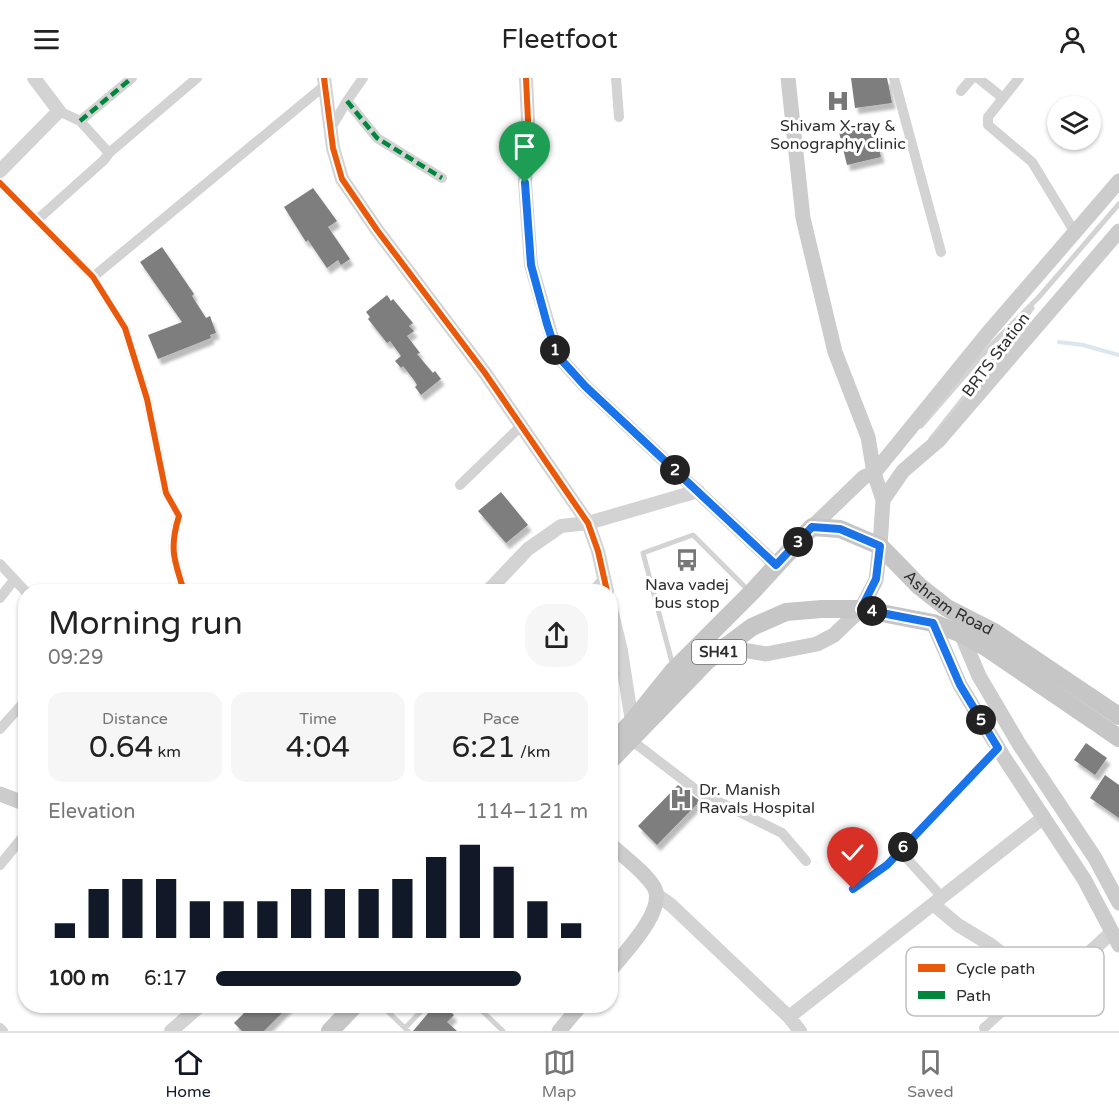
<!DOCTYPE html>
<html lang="en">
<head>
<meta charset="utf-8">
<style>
  :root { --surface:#fff; --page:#f6f6f6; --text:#222; --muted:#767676; --line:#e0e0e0; --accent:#111827 }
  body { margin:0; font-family:"Varela Round",sans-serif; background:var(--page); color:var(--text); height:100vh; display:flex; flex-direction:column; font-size:22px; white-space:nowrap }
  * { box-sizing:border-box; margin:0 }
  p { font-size:20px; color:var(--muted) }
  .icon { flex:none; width:33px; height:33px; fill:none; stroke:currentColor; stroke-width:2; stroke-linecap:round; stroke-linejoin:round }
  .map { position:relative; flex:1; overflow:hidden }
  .sheet { position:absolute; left:18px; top:506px; width:600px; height:429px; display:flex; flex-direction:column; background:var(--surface); border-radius:24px; box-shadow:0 2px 4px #0004 }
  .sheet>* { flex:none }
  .buttons { position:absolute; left:1047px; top:18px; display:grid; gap:12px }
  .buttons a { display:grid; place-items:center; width:54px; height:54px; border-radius:50%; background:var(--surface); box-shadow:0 2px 4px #0004; font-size:30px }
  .pin { position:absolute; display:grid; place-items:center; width:51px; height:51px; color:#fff; margin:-62px -26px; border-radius:50% 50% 50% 0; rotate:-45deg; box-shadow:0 0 6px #0007 }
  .pin .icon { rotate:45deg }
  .km { position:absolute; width:30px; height:30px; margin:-15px; border-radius:50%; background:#222; color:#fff; font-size:16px; line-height:30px; text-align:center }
  .round { display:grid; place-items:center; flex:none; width:63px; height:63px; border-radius:24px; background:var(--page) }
  .overview { display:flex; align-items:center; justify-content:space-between; height:102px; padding:0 30px }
  h1 { font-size:33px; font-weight:600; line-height:45px }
  .figures { display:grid; grid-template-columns:repeat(3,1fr); gap:9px; height:102px; padding:6px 30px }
  .figures div { display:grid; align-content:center; border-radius:15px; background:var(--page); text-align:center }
  .figures b { font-size:30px; font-weight:600 }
  .figures small { font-size:16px; font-weight:400 }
  .figures p { font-size:16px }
  .chart { height:168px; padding:12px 30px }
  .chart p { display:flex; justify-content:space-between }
  .chart svg { width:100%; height:108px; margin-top:6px; stroke:var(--accent); stroke-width:6 }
  ul { padding:0 30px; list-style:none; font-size:20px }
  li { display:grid; grid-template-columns:96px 72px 1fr; align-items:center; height:45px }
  li i { height:15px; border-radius:8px; background:var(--accent) }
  header { display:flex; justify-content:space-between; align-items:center; height:78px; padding:0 30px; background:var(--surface); font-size:27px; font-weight:600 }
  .tabs { display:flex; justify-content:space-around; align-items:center; height:84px; border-top:2px solid var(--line); background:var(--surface); font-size:16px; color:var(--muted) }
  .tabs a { display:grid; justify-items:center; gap:3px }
  .tabs .on { color:var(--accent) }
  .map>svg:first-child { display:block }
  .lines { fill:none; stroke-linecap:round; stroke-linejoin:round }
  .stream { stroke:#dbe6ee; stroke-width:4 }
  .building { fill:#7e7e7e; filter:url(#shadow) }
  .service { stroke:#d3d3d3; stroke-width:5 }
  .minor { stroke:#d3d3d3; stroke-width:10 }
  .tertiary { stroke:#d3d3d3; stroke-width:14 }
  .secondary { stroke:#ccc; stroke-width:15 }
  .primary { stroke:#c6c6c6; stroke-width:18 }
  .quiet { stroke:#00873e; stroke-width:4.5; stroke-dasharray:9 4.5; stroke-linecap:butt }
  .cycleway-casing { stroke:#fff; stroke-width:10 }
  .cycleway { stroke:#e8590c; stroke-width:6 }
  .route-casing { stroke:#fff; stroke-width:12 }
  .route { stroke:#1a73e8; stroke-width:8 }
  .labels { text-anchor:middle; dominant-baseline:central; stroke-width:6; stroke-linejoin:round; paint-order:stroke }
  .shield { fill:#fff; stroke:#6d6d6d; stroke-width:1.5 }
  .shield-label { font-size:15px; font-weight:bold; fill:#2e2e2e }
  .poi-label { font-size:16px; fill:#2e2e2e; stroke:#fff }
  .street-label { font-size:16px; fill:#2e2e2e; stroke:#fff }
  .key { fill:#fff; stroke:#c0c0c0; stroke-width:1.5 }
  .key-label { font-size:16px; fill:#2e2e2e }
</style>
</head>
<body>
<header><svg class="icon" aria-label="menu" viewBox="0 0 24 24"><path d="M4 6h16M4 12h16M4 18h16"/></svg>Fleetfoot<svg class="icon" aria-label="person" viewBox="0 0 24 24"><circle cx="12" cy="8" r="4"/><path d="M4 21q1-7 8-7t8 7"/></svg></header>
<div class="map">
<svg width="1119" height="953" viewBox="0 0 1119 953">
  <defs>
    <filter id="shadow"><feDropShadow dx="3.5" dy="6" stdDeviation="1.5" flood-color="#0004"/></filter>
  </defs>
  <rect width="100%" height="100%" fill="#fff"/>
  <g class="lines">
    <!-- stream -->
    <path class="stream" d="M1059 264 1083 267 1119 277"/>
  </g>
  <!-- building -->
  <path class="building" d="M851 0H887L892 25 855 30Z
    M872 45 881 79 847 87 839 54Z
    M313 110 337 143 328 149 350 181 341 187 338 182 327 190 308 162 306 164 284 129Z
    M162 169 194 216 192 218 206 240 210 238 216 255 210 257 211 260 158 281 148 257 182 244 140 184Z
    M387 217 391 223 393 221 413 245 409 248 414 253 407 258 420 275 417 276 433 295 435 293 441 301 421 317 415 309 417 307 414 302 403 288 401 290 395 283 401 278 390 263 387 265 368 241 370 239 366 234Z
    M501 414 528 447 506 465 478 433Z
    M1086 665 1107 680 1095 697 1074 682Z
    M1105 697 1119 707V740L1090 720Z
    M678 707 700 723 657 767 638 748Z
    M252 927H290L264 953H242L234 945Z
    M435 927H443L454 937 447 944 457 953H413Z"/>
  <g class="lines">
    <!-- service -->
    <path class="service" d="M921 348 993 265 1039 219 1119 126
      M931 361 1001 273 1032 230
      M673 588 643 475 693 457 749 513
      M381 927 408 953
      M476 927 503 953
      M405 950 427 927"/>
    <!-- minor -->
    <path class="minor" d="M616 0 619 39
      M894 0 941 174
      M978 0 1003 20
      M1019 0 988 39V47L1032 84 1074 153
      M961 13 972 0
      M347 23 377 60 442 100
      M59 33 80 43 109 75
      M80 43 132 0
      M331 50 347 23 363 0
      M0 105 93 199 125 250 147 321 166 415 179 438C169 470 174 482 184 513
      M37 142 104 82 109 75 197 0
      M93 199 324 8
      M460 407 521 348
      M0 486 26 514
      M593 513 604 500
      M0 520 14 502
      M0 651 26 622
      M631 662 699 714 782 755 806 783
      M900 773 942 819
      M0 787 26 755
      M853 811 887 787 998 670
      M0 950 3 953
      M984 950 1040 899"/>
    <!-- tertiary -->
    <path class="tertiary" d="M324 0 333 70 342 101 377 152 485 295 588 445 598 473 607 513
      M526 0 528 42 525 105 531 187 557 277 585 308 776 487
      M0 93 59 33 34 0
      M488 513 528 471 561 448 588 445 698 413
      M610 527 621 573 632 644
      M657 817 671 827 789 939 800 953
      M933 826 958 847 991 867 1015 886 1040 899 1070 893 1112 854
      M789 939 1044 739
      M171 953 201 927"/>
    <!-- secondary -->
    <path class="secondary" d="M883 422 903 393 939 362 1119 153
      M812 449 864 399 874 395 987 256 1119 103
      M933 545 960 607 1003 678 1084 801 1119 867
      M959 551 979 598 1019 666 1095 780 1119 825
      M725 569 766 576 817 566 834 557 861 531 876 502 880 468 883 422 874 395 868 359 835 274 803 140 788 0
      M0 716 26 726
      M610 766C624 779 644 793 654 809 667 832 624 875 610 893
      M559 953 581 927"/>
    <!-- primary -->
    <g class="primary">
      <path id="s1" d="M610 667 632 644 674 592 751 515 812 449 840 451 880 468 919 508 947 530 994 554 1119 638"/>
      <path d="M610 683 708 582 752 549 786 534 822 531H861L933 545 962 556 987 570 1119 660"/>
      <path d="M330 953 355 927"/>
    </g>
    <!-- quiet -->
    <path class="quiet" d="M347 23 377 60 442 100
      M80 43 132 0"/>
    <!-- cycleway casing -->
    <g class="cycleway-casing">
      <path id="cycleway" d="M324 0 333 70 342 101 377 152 485 295 588 445 598 473 607 513
        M526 0 528 42 525 105 531 187 557 277 585 308 776 487
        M0 105 93 199 125 250 147 321 166 415 179 438C169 470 174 482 184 513"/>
    </g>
    <!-- cycleway -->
    <use href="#cycleway" class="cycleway"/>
  </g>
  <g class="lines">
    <!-- route casing -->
    <g class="route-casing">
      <path id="route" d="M525 105 531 187 547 246 557 277 585 308 776 487 812 449 840 451 880 468 876 501 861 531 933 545 960 607 998 670 887 787 853 811"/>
    </g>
    <!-- route -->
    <use href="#route" class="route"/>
  </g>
  <!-- icons -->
  <defs>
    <g id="hospital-bare" transform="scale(1.8)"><path d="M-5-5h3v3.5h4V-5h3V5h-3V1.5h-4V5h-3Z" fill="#777" stroke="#fff" stroke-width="2.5" paint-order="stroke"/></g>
    <g id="bus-bare" transform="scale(1.8)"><path d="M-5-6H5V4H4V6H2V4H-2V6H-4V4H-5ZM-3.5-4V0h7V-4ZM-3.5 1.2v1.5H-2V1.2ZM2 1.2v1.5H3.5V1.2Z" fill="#777" stroke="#fff" stroke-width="2.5" paint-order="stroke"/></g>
  </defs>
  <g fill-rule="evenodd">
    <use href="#hospital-bare" x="838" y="23"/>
    <use href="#bus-bare" x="687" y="482"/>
    <use href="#hospital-bare" x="681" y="721"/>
  </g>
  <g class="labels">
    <!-- shield labels -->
    <rect class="shield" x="692" y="562" width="54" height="24" rx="4.5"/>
    <g class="shield-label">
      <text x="719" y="574">SH41</text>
    </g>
    <!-- poi labels -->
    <g class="poi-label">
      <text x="838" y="48">Shivam X-ray &amp;<tspan x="838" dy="18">Sonography clinic</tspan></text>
      <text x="687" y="507">Nava vadej<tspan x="687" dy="18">bus stop</tspan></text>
      <text x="699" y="712" text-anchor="start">Dr. Manish<tspan x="699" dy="18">Ravals Hospital</tspan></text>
    </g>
    <!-- street labels -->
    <g class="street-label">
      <text transform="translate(996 277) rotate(-53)">BRTS Station</text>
      <text stroke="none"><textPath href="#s1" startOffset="459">Ashram Road</textPath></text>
    </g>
  </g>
  <!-- legend -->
  <rect x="906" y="869" width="198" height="69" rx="9" class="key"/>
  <rect x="918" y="886" width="27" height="8" fill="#e8590c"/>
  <rect x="918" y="913" width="27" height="8" fill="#00873e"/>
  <g class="key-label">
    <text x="956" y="896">Cycle path</text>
    <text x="956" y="923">Path</text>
  </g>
</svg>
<div class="buttons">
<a><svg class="icon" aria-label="layers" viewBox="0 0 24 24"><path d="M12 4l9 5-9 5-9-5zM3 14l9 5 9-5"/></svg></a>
</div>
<div class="pin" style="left:525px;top:105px;background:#1e9e55"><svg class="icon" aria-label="arrive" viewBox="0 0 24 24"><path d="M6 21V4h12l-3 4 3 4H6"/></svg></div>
<div class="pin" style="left:853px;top:811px;background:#d93025"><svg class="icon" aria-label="check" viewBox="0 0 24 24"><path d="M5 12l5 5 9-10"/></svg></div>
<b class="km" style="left:555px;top:272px">1</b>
<b class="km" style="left:675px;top:392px">2</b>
<b class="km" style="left:798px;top:464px">3</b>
<b class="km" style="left:872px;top:533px">4</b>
<b class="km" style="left:981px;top:642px">5</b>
<b class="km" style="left:903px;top:769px">6</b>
<section class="sheet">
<div class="overview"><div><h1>Morning run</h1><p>09:29</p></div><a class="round"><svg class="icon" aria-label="share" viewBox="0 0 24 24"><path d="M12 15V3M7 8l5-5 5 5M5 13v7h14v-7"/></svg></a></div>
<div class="figures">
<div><p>Distance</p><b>0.64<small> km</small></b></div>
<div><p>Time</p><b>4:04</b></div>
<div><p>Pace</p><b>6:21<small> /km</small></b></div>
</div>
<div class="chart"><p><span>Elevation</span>114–121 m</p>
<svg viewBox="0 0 160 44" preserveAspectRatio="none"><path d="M5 44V38M15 44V24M25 44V20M35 44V20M45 44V29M55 44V29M65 44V29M75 44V24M85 44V24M95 44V24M105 44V20M115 44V11M125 44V6M135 44V15M145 44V29M155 44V38"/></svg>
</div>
<ul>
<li><b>100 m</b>6:17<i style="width:82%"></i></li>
</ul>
</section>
</div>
<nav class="tabs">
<a class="on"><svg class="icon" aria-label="home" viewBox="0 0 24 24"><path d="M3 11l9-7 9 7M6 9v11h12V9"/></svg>Home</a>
<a><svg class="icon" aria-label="map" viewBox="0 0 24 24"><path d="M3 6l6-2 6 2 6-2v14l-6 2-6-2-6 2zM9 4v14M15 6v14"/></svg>Map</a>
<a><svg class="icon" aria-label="saved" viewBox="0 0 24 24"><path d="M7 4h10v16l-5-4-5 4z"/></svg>Saved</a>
</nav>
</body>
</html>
